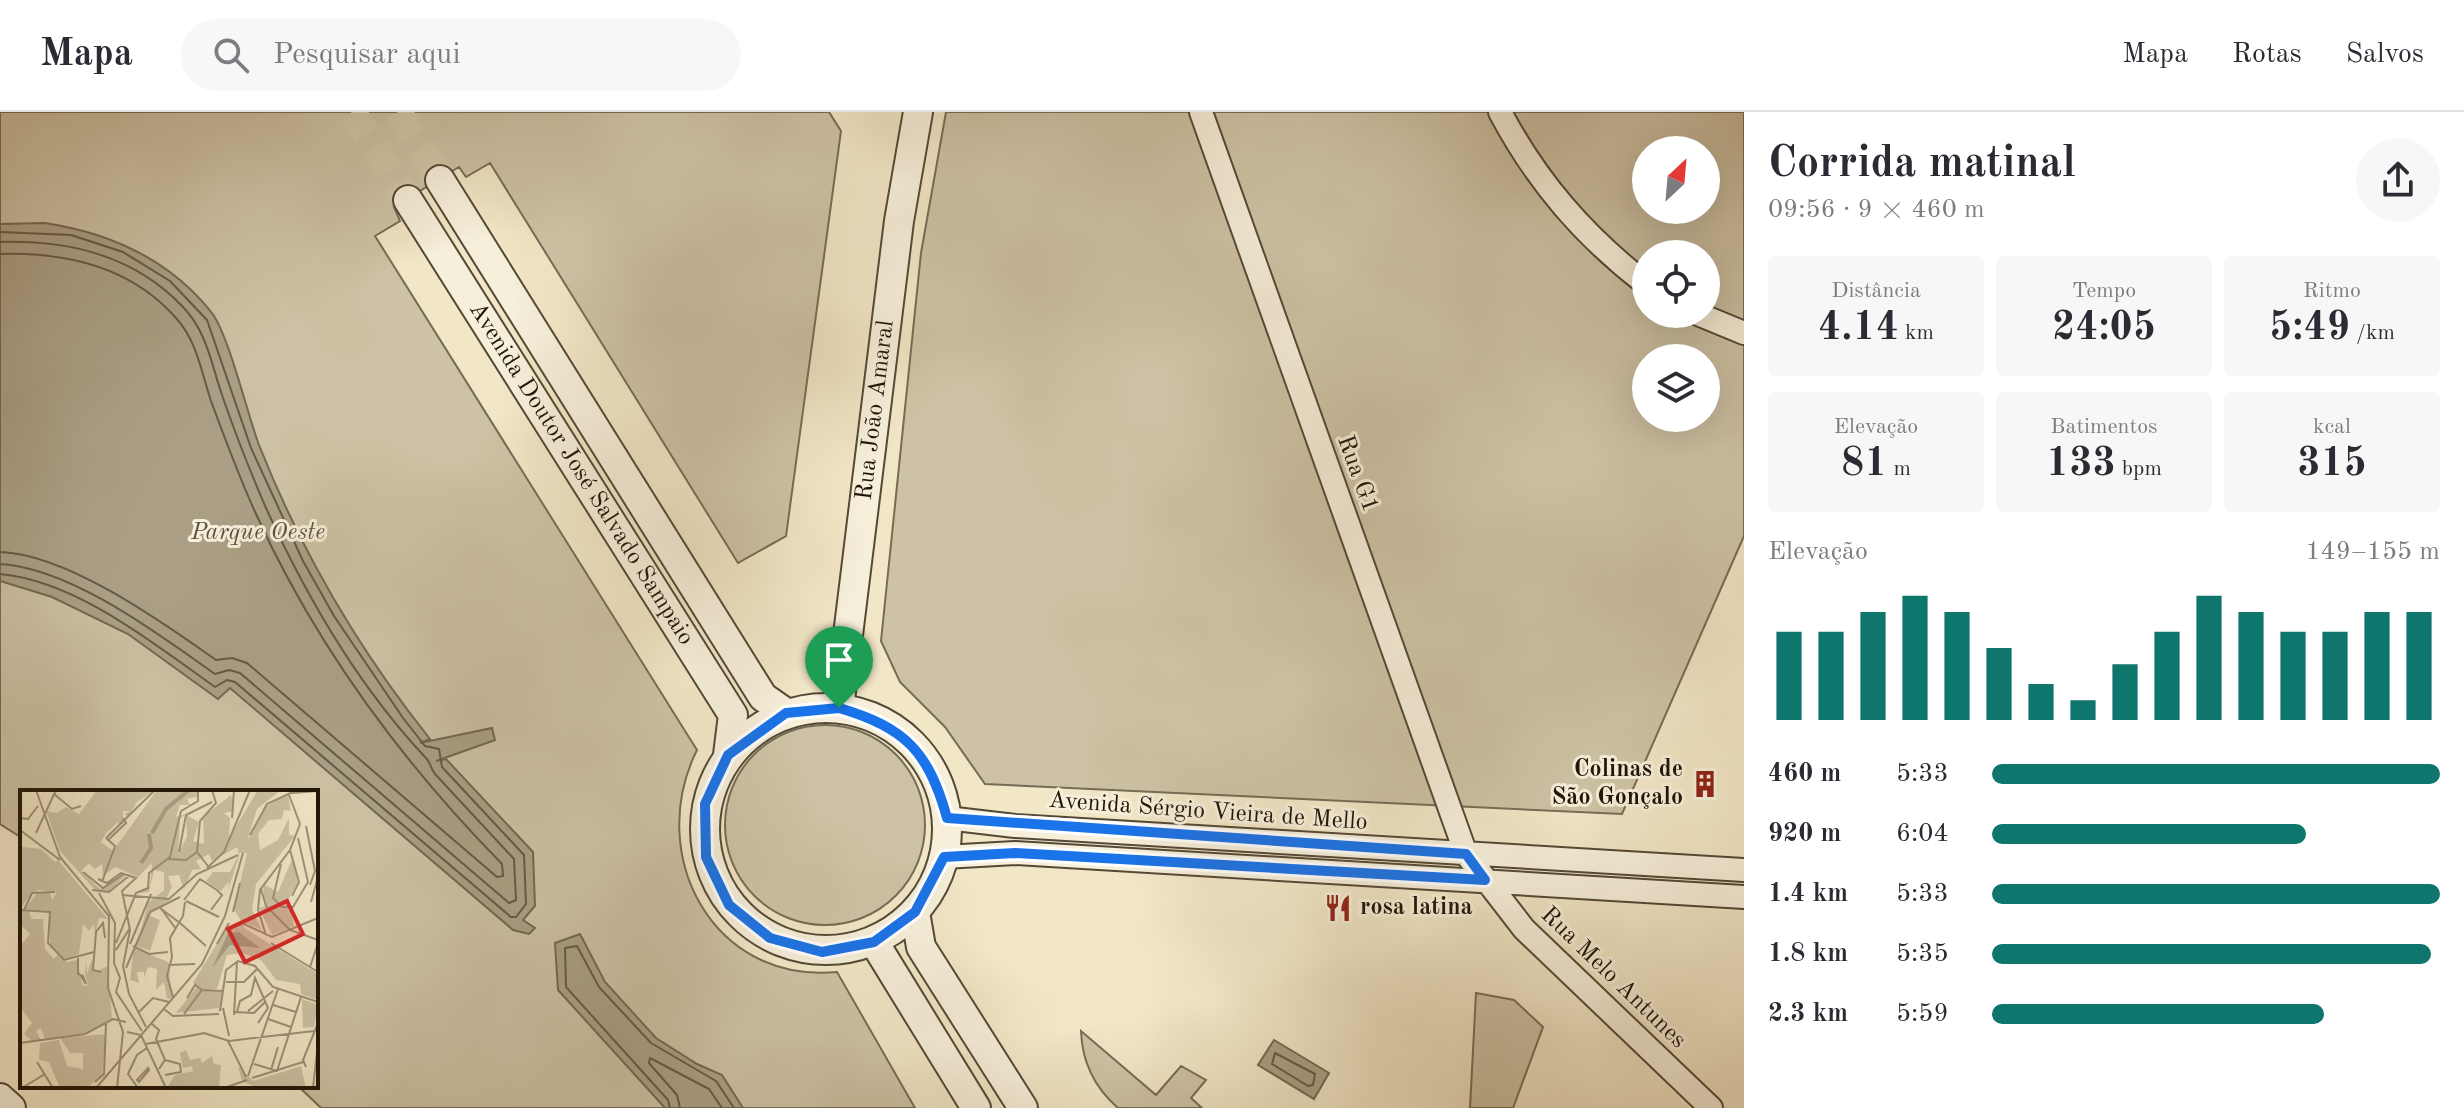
<!DOCTYPE html>
<html lang="pt">
<head>
<meta charset="utf-8">
<style>
  :root { --surface:#fff; --page:#f7f7f7; --text:#2b2b33; --muted:#7c7c81; --line:#e1e1e2; --accent:#0f766e }
  body { margin:0; font-family:"Old Standard TT",serif; background:var(--page); color:var(--text); height:100vh; display:flex; flex-direction:column; font-size:30px; white-space:nowrap }
  * { box-sizing:border-box; margin:0 }
  p { font-size:26px; color:var(--muted) }
  .icon { flex:none; width:44px; height:44px; fill:none; stroke:currentColor; stroke-width:2; stroke-linecap:round; stroke-linejoin:round }
  .map { position:relative; flex:1; overflow:hidden }
  .panel { display:flex; flex-direction:column; background:var(--surface); width:720px }
  .panel>* { flex:none }
  .needle { width:52px; rotate:26deg }
  .buttons { position:absolute; left:1632px; top:24px; display:grid; gap:16px }
  .buttons a { display:grid; place-items:center; width:88px; height:88px; border-radius:50%; background:var(--surface); box-shadow:0 8px 32px #0002; font-size:40px }
  .pin { position:absolute; display:grid; place-items:center; width:68px; height:68px; color:#fff; margin:-82px -34px; border-radius:50% 50% 50% 0; rotate:-45deg; box-shadow:0 0 8px #0007 }
  .pin .icon { rotate:45deg }
  .round { display:grid; place-items:center; flex:none; width:84px; height:84px; border-radius:42px; background:var(--page) }
  .summary { display:flex; align-items:center; justify-content:space-between; height:136px; padding:0 24px }
  h1 { font-size:44px; font-weight:600; line-height:60px }
  .stats { display:grid; grid-template-columns:repeat(3,1fr); gap:12px; height:136px; padding:8px 24px }
  .stats div { display:grid; align-content:center; border-radius:8px; background:var(--page); text-align:center }
  .stats b { font-size:40px; font-weight:600 }
  .stats small { font-size:22px; font-weight:400 }
  .stats p { font-size:22px }
  .chart { height:224px; padding:16px 24px }
  .chart p { display:flex; justify-content:space-between }
  .chart svg { width:100%; height:144px; margin-top:8px; stroke:var(--accent); stroke-width:6 }
  ul { padding:0 24px; list-style:none; font-size:26px }
  li { display:grid; grid-template-columns:128px 96px 1fr; align-items:center; height:60px }
  li i { height:20px; border-radius:10px; background:var(--accent) }
  header { display:flex; align-items:center; gap:48px; box-sizing:border-box; height:112px; padding:0 40px; background:var(--surface); border-bottom:2px solid var(--line) }
  header strong { font-size:38px }
  nav { display:flex; gap:44px; margin-inline-start:auto; font-size:28px }
  .search { width:560px; height:72px; background:var(--page); display:flex; align-items:center; gap:20px; box-sizing:border-box; padding:0 28px; border-radius:44px; color:var(--muted); font-size:30px }
  main { display:flex; flex:1; min-height:0 }
  .map>svg:first-child { display:block }
  .green { fill:#cdc2a5; stroke:#766c56; stroke-width:2; fill-rule:evenodd }
  .water { fill:#aa9f85; stroke:#726852; stroke-width:2 }
  .lines { fill:none; stroke-linecap:round; stroke-linejoin:round }
  .shore { stroke:#645a46; stroke-width:2 }
  .tertiary-tunnel { stroke:#d2c7a9; stroke-width:28; stroke-dasharray:28 14; stroke-linecap:butt }
  .minor-casing { stroke:#544936; stroke-width:26 }
  .tertiary-casing { stroke:#544936; stroke-width:32 }
  .minor { stroke:#f6efda; stroke-width:22 }
  .tertiary { stroke:#f6efda; stroke-width:28 }
  .route-casing { stroke:#fff; stroke-width:16 }
  .route { stroke:#1a73e8; stroke-width:10 }
  .labels { text-anchor:middle; dominant-baseline:central; stroke-width:6; stroke-linejoin:round; paint-order:stroke }
  .street-label { font-size:24px; fill:#1f1506; stroke:#f6efda }
  .park-label { font-size:24px; font-style:italic; fill:#5c523e; stroke:#f6efda }
  .poi-label { font-size:24px; font-weight:bold; fill:#1f1506; stroke:#f6efda; text-anchor:end }
  .inset-river { fill:none; stroke:#aa9f85; stroke-width:4 }
  .inset-road { fill:none; stroke:#9d9279; stroke-width:2 }
  .view { fill:#d62828; fill-opacity:0.15; stroke:#d62828; stroke-width:4 }
  .inset-edge { fill:none; stroke:#1f1506; stroke-width:4 }
</style>
</head>
<body>
<header>
<strong>Mapa</strong>
<div class="search"><svg class="icon" aria-label="search" viewBox="0 0 24 24"><circle cx="10" cy="10" r="6"/><path d="M15 15l6 6"/></svg>Pesquisar aqui</div>
<nav><a>Mapa</a><a>Rotas</a><a>Salvos</a></nav>
</header>
<main>
<div class="map">
<svg width="1744" height="996" viewBox="0 0 1744 996">
  <rect width="100%" height="100%" fill="#f1e6c6"/>
  <filter id="stains"><feTurbulence type="fractalNoise" baseFrequency=".0025" numOctaves="4"/><feColorMatrix values="0 0 0 0 .2 0 0 0 0 .09 0 0 0 0 .02 0 0 0 .5 -.17"/></filter>
  <radialGradient id="worn" r=".72"><stop offset=".6" stop-color="#630" stop-opacity="0"/><stop offset="1" stop-color="#630" stop-opacity=".3"/></radialGradient>
  <!-- green -->
  <path class="green" d="M0 0H829L841 19 786 424 738 451 490 51 466 65 459 55 394 95 400 109 375 124 697 638C645 742 712 872 837 860L915 996H321L298 974H316V680H22V726L0 712Z
    M946 0H1744V424L1622 702 985 672 945 615 900 570 881 529 921 141ZM1646 38H1706V98H1646ZM1646 142H1706V202H1646ZM1646 246H1706V306H1646Z
    M725 713a100 100 0 1 1 200 0a100 100 0 1 1-200 0Z
    M1476 881 1514 888 1543 915 1513 996H1470Z
    M1081 919 1156 983 1181 954 1206 968 1191 986 1202 996H1118C1095 976 1082 950 1081 919Z"/>
  <!-- water -->
  <path class="water" d="M45 111C111 121 170 148 212 201 229 224 247 301 259 333 301 439 359 538 430 627L420 631 492 616 495 628 436 649 446 647 533 740 535 794 523 808 535 816 529 822 513 818 230 576 218 587 128 522 52 485 0 469V112Z
    M580 822 605 870 656 926 697 952 722 963 743 996H665L558 878 555 831Z
    M1274 928 1329 961 1314 987 1258 953Z"/>
  <g class="lines">
    <!-- shore -->
    <path class="shore" d="M0 120 71 123 123 140 170 169 207 208 251 336 303 449 334 504 403 606 425 634 439 637 442 655 524 743 526 792 516 805H511L235 570 227 568 215 575C154 532 77 469 0 462
      M0 130C69 128 134 143 183 195 207 220 211 251 222 283 235 321 250 359 266 396 307 486 359 575 426 646 430 650 431 657 435 662L514 747 516 788 509 791 240 561 229 558 215 562C158 522 71 456 0 452
      M0 142C66 140 130 154 176 206 197 229 201 259 211 289 225 327 239 365 256 402 316 534 401 649 502 752L503 764 497 765 247 551 232 546 216 548C162 510 67 442 0 440
      M1275 941 1315 962 1313 973 1308 974 1272 952Z
      M670 996 668 988 566 875 565 836 577 834 599 875 651 931 716 969 734 996
      M680 996 677 983 649 951 650 946 709 977 722 996"/>
    <!-- tertiary-tunnel -->
    <path class="tertiary-tunnel" d="M352 0 408 88
      M398 0 440 68"/>
    <!-- minor casing -->
    <g class="minor-casing">
      <path id="minor" d="M1201 0 1466 742 1524 817 1711 996
        M1500 0C1537 70 1584 124 1646 172
        M1698 202 1744 221
        M947 706 1015 714 1744 758
        M944 745 1015 741 1744 785"/>
    </g>
    <!-- tertiary casing -->
    <g class="tertiary-casing">
      <g id="tertiary">
        <path d="M440 68 763 585 786 601"/>
        <path id="s1" d="M408 88 733 603 728 643"/>
        <path id="s2" d="M839 596 899 109 918 0"/>
        <circle cx="826" cy="717" r="121"/>
        <path d="M915 800 921 835 1023 996"/>
        <path d="M874 830 976 996"/>
        <path d="M0 986 11 996"/>
      </g>
    </g>
    <!-- minor -->
    <use href="#minor" class="minor"/>
    <!-- tertiary -->
    <use href="#tertiary" class="tertiary"/>
  </g>
  <g class="lines">
    <!-- route casing -->
    <g class="route-casing">
      <path id="route" d="M839 596C905 615 929 640 947 706L1466 742 1485 768 1015 741 944 745 915 800 874 830 822 840 770 826 729 793 706 745 705 692 728 643 786 601Z"/>
    </g>
    <!-- route -->
    <use href="#route" class="route"/>
  </g>
  <!-- icons -->
  <defs>
    <g id="building-bare" transform="scale(2.16)"><path d="M-4-6H4V6H1V3H-1V6H-4ZM-2.5-4.3h1.7v1.8h-1.7ZM.8-4.3h1.7v1.8H.8ZM-2.5-1h1.7V.8h-1.7ZM.8-1h1.7V.8H.8Z" fill="#8f2418" stroke="#f6efda" stroke-width="2.5" paint-order="stroke"/></g>
    <g id="restaurant-bare" transform="scale(2.16)"><path d="M-5-6h1v4h1v-4h1v4h1v-4h1v5L-1.5 .5V6h-2V.5L-5-1ZM5-6V6H3V1.5H1.5Q1.5-4 5-6Z" fill="#8f2418" stroke="#f6efda" stroke-width="2.5" paint-order="stroke"/></g>
  </defs>
  <g fill-rule="evenodd">
    <use href="#building-bare" x="1705" y="672"/>
    <use href="#restaurant-bare" x="1338" y="796"/>
  </g>
  <g class="labels">
    <!-- street labels -->
    <g class="street-label">
      <text stroke="none"><textPath href="#s2" startOffset="300">Rua João Amaral</textPath></text>
      <text stroke="none"><textPath href="#s1" startOffset="324">Avenida Doutor José Salvado Sampaio</textPath></text>
      <text transform="translate(1357 362) rotate(70)">Rua G1</text>
      <text transform="translate(1208 700) rotate(4)">Avenida Sérgio Vieira de Mello</text>
      <text transform="translate(1613 866) rotate(44)">Rua Melo Antunes</text>
    </g>
    <!-- park labels -->
    <g class="park-label">
      <text x="258" y="421">Parque Oeste</text>
    </g>
    <!-- poi labels -->
    <g class="poi-label">
      <text x="1683" y="658">Colinas de<tspan x="1683" dy="28">São Gonçalo</tspan></text>
      <text x="1360" y="796" text-anchor="start">rosa latina</text>
    </g>
  </g>
  <!-- overview -->
  <g transform="translate(20 678)">
    <rect width="298" height="298" fill="#f1e6c6"/>
    <path d="M77 0H135L117 12 108 27 104 24 110 21H103V34L97 33 86 43 81 52 93 61 136 1 178 0 177 7 167 9 170 15H160L156 27 166 24 160 29 158 64 167 47 166 25 179 32 173 51 184 54 183 27 211 5 214 21 204 23 210 28 209 48 238 0H261L237 19 227 51 244 18 268 4 271 21 264 20 262 29 249 30 238 44 240 60 258 50 269 28V45L275 46 236 94 232 120 242 140 226 133 223 137 298 184V210L281 204 280 194 256 190 241 170 222 163 207 165 197 199 183 200 173 193 207 137 221 131 214 119 227 63H220L208 100 209 91 201 101 186 91 193 82H210L219 64 217 57 192 71 189 64 176 71 181 79 172 80 164 99 159 85 148 86 152 97 146 109 150 110 128 125 140 130 130 161 117 156 128 113 144 100V82L134 80 129 102 120 103 130 96 132 73 118 87 95 77 83 86 82 74 75 79 69 73 61 81 80 99 106 85 88 102 76 101 40 61 26 21 37 23 46 17 59 24ZM2 57 21 59 35 72 38 70 88 129 79 128 75 144 74 134 69 141 63 134 59 164 45 170 30 155V121L5 119 18 102 30 103 32 110 37 102 19 100 12 103 0 119ZM273 67 278 92 269 108 274 136 252 145 239 118 245 116 243 94 258 102ZM0 121H9L11 129H23L25 159 34 169 37 165 47 172 57 170 63 196 68 195 65 185 66 171 67 184 72 169 75 182 88 176 92 229 64 243 25 249 21 238 16 241 21 250 4 252 11 250 4 244 12 233 0 217V156L10 144 0 134ZM114 158 148 172 152 209 147 208 144 192 136 200 137 179 128 177 124 188V182H117L119 193 110 190ZM176 198 202 202 199 218 156 223ZM282 209 298 215 294 237 283 238ZM86 244 82 285 67 298H40L29 272 19 270 20 253 39 250 47 276 63 279V263H50L40 248ZM166 260 170 270 180 268 182 273 192 266 194 274 201 275 199 298H147L155 285 173 281 172 276 163 278 160 263ZM218 276 233 291 281 276 286 298H237L222 291Z" fill="#cdc2a5"/>
    <path d="M219 142 240 158 210 155 192 178 208 143Z" fill="#aa9f85"/>
    <path class="inset-river" d="M132 43 146 19 169 0M121 73 131 58 129 44"/>
    <path class="inset-road" d="M16 0 40 67 89 126 88 198 103 242 97 298M273 3 298 1M34 4 52 19 61 16M161 21 178 11V0M0 28 8 29 18 16M212 28 214 0M286 36 295 81 290 95M0 40 40 70M16 43 36 0M230 45 247 14 277 0M86 48 135 0M88 50 106 33 103 28M270 60 279 92 272 106M159 62 166 25 192 12M148 69 166 70 177 62M261 74 253 108 262 117H273L288 92 278 48M188 76 177 62 180 31 196 13 192 0M187 78 204 62 230 0M63 82 83 98 104 84M78 89 87 93 101 83 116 88 102 101 110 140 103 176 109 204 126 237M82 92 95 56 86 48M241 99 246 116 270 140 298 150M72 100 89 102 110 85M79 103 95 133 94 173 100 188 96 202 122 241M102 105 149 109 177 84 218 65M164 110 180 89 197 100M166 111 199 127M291 112 298 87M140 117 156 139M140 118 160 133M0 120 30 122 28 153 44 170 74 162M4 120 12 103 35 102M191 120 202 105 197 100M213 122 220 93M160 133 186 156M224 134 252 147 298 128M246 145 238 120 240 100 270 60 280 34 269 5M96 153 116 103 128 98 129 83 150 67 161 21M251 153 298 182M110 154 131 104M197 154 209 133M113 156 129 164 148 162M96 160 110 138M152 167 147 186 153 207M58 168V184L63 186 66 194 61 186M152 168 150 148 163 126 165 112M148 175 175 174M290 177 298 153M106 178 130 122 160 107M81 182 73 180 76 142 83 133 85 148M206 192H224L238 178M167 208 175 195 182 200 203 201M253 215 276 222M203 218 209 246M144 219 153 226 199 224M200 221 206 180 218 171 235 176 253 197 298 212M228 221 253 201M214 222 234 223 245 212M217 222 220 211 231 205 235 188 248 218 238 233M118 223 133 208 149 212M164 224 182 200M214 225 217 172M248 229 271 237M132 234 139 240 136 249 145 270M107 242 121 245 146 298M184 243 209 251 294 241M208 251 226 287M0 253 65 244 93 229 106 232M126 254 185 243M17 272 33 298M234 274 257 281 281 207M286 277 283 270 298 233M128 278 129 280 119 292 117 290ZM139 279 145 270 160 274 161 282 145 285M251 280 258 257M228 286 258 199M232 288 283 272M75 292 84 284 86 234M2 298 25 284M76 298 182 174 205 126 223 63M118 298 108 284 117 265 127 258M204 298 227 290M293 298 298 253"/>
    <path class="view" d="M267 111 283 144 225 172 208 139Z"/>
    <rect width="298" height="298" class="inset-edge"/>
  </g>
  <rect width="100%" height="100%" filter="url(#stains)"/>
  <rect width="100%" height="100%" fill="url(#worn)"/>
</svg>
<div class="buttons">
<a><svg class="needle" viewBox="-14 -14 28 28"><path d="M0-13l5 13h-10z" fill="#e53935"/><path d="M0 13l5-13h-10z" fill="#7c7c81"/></svg></a>
<a><svg class="icon" aria-label="locate" viewBox="0 0 24 24"><circle cx="12" cy="12" r="6"/><path d="M12 2v4M12 18v4M2 12h4M18 12h4"/></svg></a>
<a><svg class="icon" aria-label="layers" viewBox="0 0 24 24"><path d="M12 4l9 5-9 5-9-5zM3 14l9 5 9-5"/></svg></a>
</div>
<div class="pin" style="left:839px;top:596px;background:#1e9e55"><svg class="icon" aria-label="arrive" viewBox="0 0 24 24"><path d="M6 21V4h12l-3 4 3 4H6"/></svg></div>
</div>
<section class="panel">
<div class="summary"><div><h1>Corrida matinal</h1><p>09:56 · 9 × 460 m</p></div><a class="round"><svg class="icon" aria-label="share" viewBox="0 0 24 24"><path d="M12 15V3M7 8l5-5 5 5M5 13v7h14v-7"/></svg></a></div>
<div class="stats">
<div><p>Distância</p><b>4.14<small> km</small></b></div>
<div><p>Tempo</p><b>24:05</b></div>
<div><p>Ritmo</p><b>5:49<small> /km</small></b></div>
</div>
<div class="stats">
<div><p>Elevação</p><b>81<small> m</small></b></div>
<div><p>Batimentos</p><b>133<small> bpm</small></b></div>
<div><p>kcal</p><b>315</b></div>
</div>
<div class="chart"><p><span>Elevação</span>149–155 m</p>
<svg viewBox="0 0 160 44" preserveAspectRatio="none"><path d="M5 44V17M15 44V17M25 44V11M35 44V6M45 44V11M55 44V22M65 44V33M75 44V38M85 44V27M95 44V17M105 44V6M115 44V11M125 44V17M135 44V17M145 44V11M155 44V11"/></svg>
</div>
<ul>
<li><b>460 m</b>5:33<i style="width:100%"></i></li>
<li><b>920 m</b>6:04<i style="width:70%"></i></li>
<li><b>1.4 km</b>5:33<i style="width:100%"></i></li>
<li><b>1.8 km</b>5:35<i style="width:98%"></i></li>
<li><b>2.3 km</b>5:59<i style="width:74%"></i></li>
</ul>
</section>
</main>
</body>
</html>
